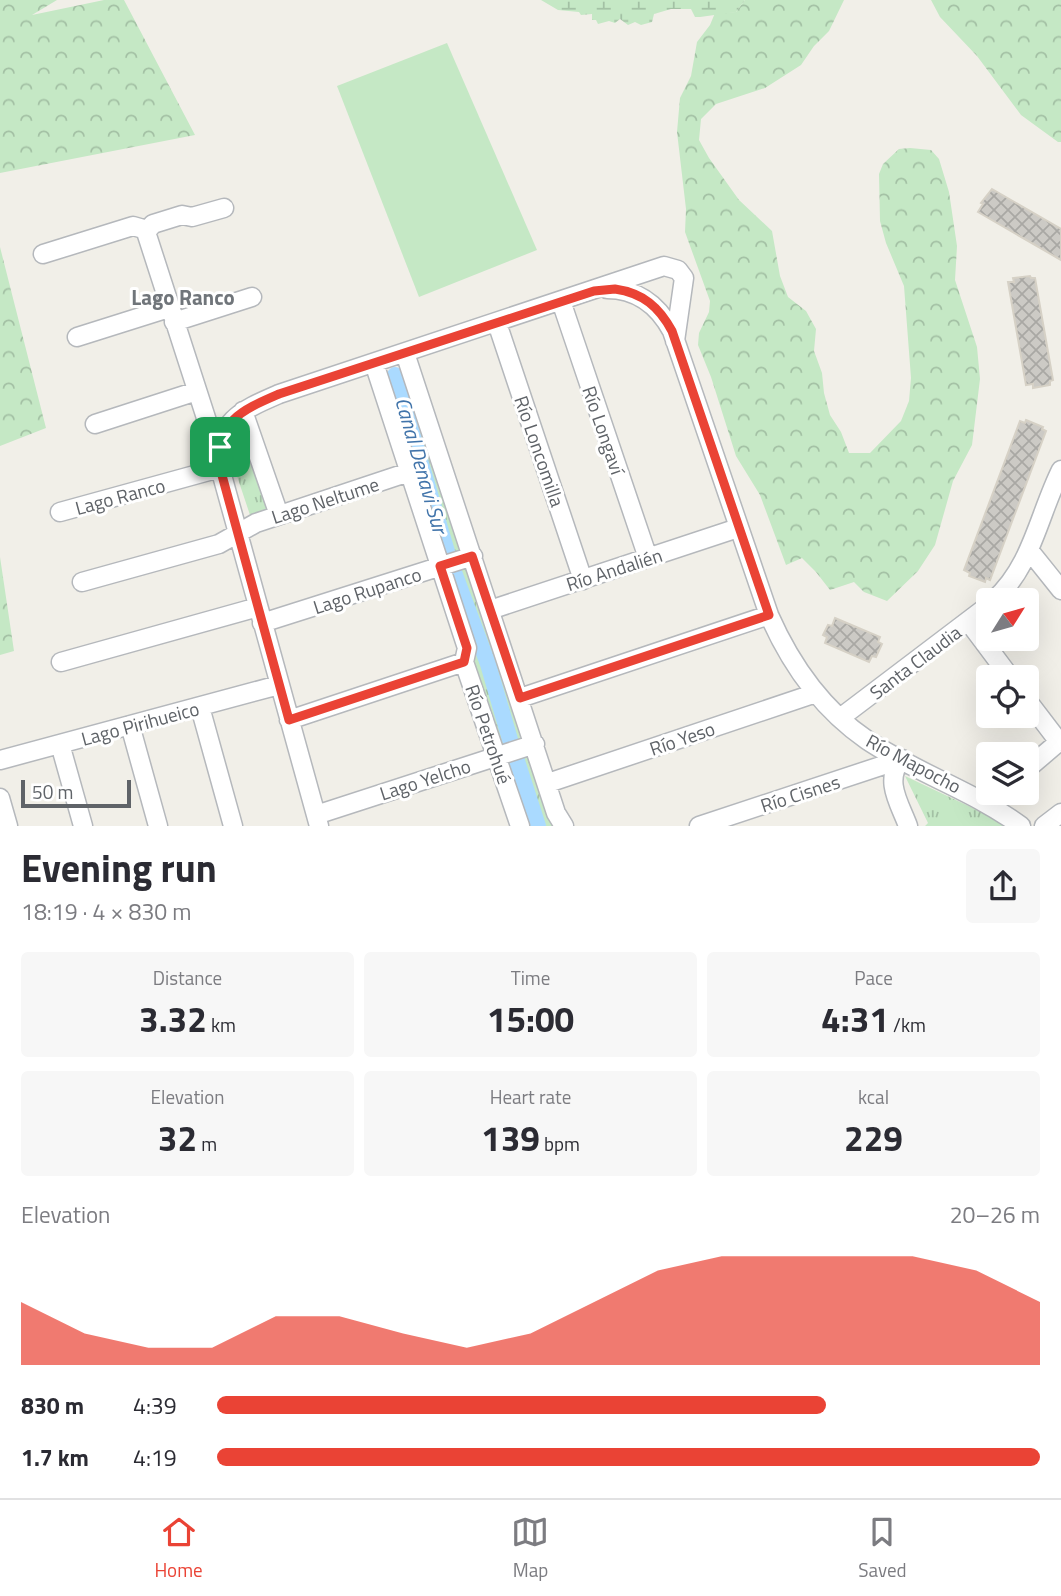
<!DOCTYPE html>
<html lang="en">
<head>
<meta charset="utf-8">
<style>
  :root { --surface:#fff; --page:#f7f7f7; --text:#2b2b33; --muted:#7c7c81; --line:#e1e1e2; --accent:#ea4335 }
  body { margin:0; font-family:"Titillium Web",sans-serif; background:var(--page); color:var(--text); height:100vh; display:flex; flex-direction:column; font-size:26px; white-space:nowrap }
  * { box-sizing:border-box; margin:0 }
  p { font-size:23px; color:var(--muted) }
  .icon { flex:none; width:38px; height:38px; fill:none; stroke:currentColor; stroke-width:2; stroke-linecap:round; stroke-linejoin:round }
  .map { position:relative; height:826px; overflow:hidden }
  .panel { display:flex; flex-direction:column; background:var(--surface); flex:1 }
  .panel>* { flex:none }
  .needle { width:46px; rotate:53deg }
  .buttons { position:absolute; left:976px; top:588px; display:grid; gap:14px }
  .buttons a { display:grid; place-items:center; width:63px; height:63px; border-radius:7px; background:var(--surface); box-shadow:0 7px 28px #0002; font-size:35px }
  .scale { position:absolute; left:21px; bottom:18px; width:110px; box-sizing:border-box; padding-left:7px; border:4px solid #5f6368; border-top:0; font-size:19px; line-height:24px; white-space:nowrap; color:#5f6368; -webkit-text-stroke:5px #fff; paint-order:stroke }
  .pin { position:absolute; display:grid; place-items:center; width:60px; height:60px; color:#fff; margin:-30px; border-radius:14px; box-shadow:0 4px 10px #0006 }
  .round { display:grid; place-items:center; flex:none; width:74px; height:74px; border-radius:7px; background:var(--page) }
  .headline { display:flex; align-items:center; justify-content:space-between; height:119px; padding:0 21px }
  h1 { font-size:38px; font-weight:700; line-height:52px }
  .stats { display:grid; grid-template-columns:repeat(3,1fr); gap:10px; height:119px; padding:7px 21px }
  .stats div { display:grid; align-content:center; border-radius:7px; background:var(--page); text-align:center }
  .stats b { font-size:35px; font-weight:700 }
  .stats small { font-size:19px; font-weight:400 }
  .stats p { font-size:19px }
  .chart { height:196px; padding:14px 21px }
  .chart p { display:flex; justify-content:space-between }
  .chart svg { width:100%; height:126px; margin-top:7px; fill:var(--accent); opacity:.7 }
  ul { padding:0 21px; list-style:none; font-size:23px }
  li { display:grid; grid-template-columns:112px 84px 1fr; align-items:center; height:52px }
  li i { height:18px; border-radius:9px; background:var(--accent) }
  .tabs { display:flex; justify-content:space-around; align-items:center; height:98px; border-top:2px solid var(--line); background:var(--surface); font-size:19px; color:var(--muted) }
  .tabs a { display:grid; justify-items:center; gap:4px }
  .tabs .current { color:var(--accent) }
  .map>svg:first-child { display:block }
  .grass { fill:#c5e8c5 }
  .forest { fill:url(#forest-crowns) }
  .wetland { fill:url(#wetland-marsh) }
  .park { fill:url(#park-tufts) }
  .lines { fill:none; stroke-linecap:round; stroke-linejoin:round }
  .canal { stroke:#aadaff; stroke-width:16 }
  .building { fill:url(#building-cross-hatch); stroke:#d6d1c6; stroke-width:2 }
  .minor-casing { stroke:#b5b8bc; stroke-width:21 }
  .minor { stroke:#fff; stroke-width:18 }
  .route-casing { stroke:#fff; stroke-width:14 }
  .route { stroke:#ea4335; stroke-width:9 }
  .labels { text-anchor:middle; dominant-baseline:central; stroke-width:6; stroke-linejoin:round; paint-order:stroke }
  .street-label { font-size:19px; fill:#5f6368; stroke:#fff }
  .neighbourhood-label { font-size:21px; font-weight:bold; fill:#70757a; stroke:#fff }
  .water-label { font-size:21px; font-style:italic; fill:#4174aa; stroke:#fff }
</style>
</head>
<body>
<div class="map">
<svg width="1061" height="826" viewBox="0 0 1061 826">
  <defs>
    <pattern id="forest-crowns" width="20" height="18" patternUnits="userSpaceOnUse" patternTransform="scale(1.75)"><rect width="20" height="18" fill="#c5e8c5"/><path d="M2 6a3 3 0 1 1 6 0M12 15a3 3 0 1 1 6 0" fill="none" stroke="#a3c0a4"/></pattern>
    <pattern id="wetland-marsh" width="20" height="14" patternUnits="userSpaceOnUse" patternTransform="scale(1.75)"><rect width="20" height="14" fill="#c5e8c5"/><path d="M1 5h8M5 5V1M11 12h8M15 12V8" fill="none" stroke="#a3c0a4"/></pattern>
    <pattern id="park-tufts" width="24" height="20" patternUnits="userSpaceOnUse" patternTransform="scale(1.75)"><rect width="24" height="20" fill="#c5e8c5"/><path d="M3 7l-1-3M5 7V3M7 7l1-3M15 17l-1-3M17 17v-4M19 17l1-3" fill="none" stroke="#a3c0a4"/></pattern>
    <pattern id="building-cross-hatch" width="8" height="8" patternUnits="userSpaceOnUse" patternTransform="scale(1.75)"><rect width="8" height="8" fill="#cccac5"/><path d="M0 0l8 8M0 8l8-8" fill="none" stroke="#a9a8a4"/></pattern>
  </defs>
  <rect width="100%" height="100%" fill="#f1efe8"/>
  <!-- grass -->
  <path class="grass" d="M447 43 537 250 419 297 337 86Z"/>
  <!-- forest -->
  <path class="forest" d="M0 0H57L32 15 104 0H124L195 135 0 173Z
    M745 0H844L829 31 814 46 801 65 765 88 716 104 701 119 699 140 709 158 739 200 772 231 780 276 788 297 806 311 816 329 814 351 822 373 824 393 830 415 841 432 849 453H870L901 421 909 401 911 378 904 286 886 243 880 221 879 174 883 164 899 149 910 148 931 150 939 159 949 192 957 246 955 280 977 347 980 379 972 445 953 481 935 545 918 571 887 601 864 592 854 582 830 590 816 572 802 558 786 565 760 495 736 456 711 377 698 345 699 333 709 312 710 301 685 232 686 209 677 132 680 98 691 76 697 42 710 25 715 13 736 12Z
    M931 0H1061V142H1058L1021 115 977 56 940 17Z
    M0 247 46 428 0 446Z
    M0 557 14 651 0 655Z"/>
  <!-- wetland -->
  <path class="wetland" d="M541 0H745L736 12 700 17H695L691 9H671L654 14 652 22 641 25 635 22 628 25 620 19 615 23 609 21 598 24 596 20H592V14L581 15 579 12 558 10Z"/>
  <!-- park -->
  <path class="park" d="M408 378 557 826H525L385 385Z
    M245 427 272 510 252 521 229 452 237 435Z
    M905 776 994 818 1003 826H925L928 823Z"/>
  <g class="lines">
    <!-- canal -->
    <path class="canal" d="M395 375 448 555
      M454 572 488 664 511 743
      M516 758 538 826"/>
  </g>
  <!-- building -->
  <path class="building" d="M992 189 1061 229V260L978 212 983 204 981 203Z
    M1030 276 1031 278H1035L1053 380 1050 381V385L1033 388V384L1026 385 1008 282H1014L1013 278Z
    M1026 420 1043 427 1042 429 1046 431 990 580 986 578 985 582 969 576 970 573 964 570 1020 421 1025 423Z
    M835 618 880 637 878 642 882 644 876 657 872 656 869 662 825 643 827 637 823 635 828 625 832 626Z"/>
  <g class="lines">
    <!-- minor casing -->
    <g class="minor-casing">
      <path id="minor" d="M43 254 133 226 147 230
        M607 289C637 289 658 305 672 331L769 615C791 665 822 709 867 740 916 773 972 790 1021 826
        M561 301 648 558
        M174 322 252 297
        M497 323 583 580
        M77 337 169 308
        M405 353 556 813 564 826
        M374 363 467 648 464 662 520 826
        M243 411 279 515
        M95 424 197 391
        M220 447 208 424 146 232 153 224 182 215 192 217 224 208
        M60 512 220 468
        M1029 550 1061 590
        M82 582 219 544 256 523 409 472
        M994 600C1032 566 1039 514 1061 470
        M490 610 738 528
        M968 621 1010 677
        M262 623 473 556
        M61 662 258 607
        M520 698 769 615
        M1027 700 1059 742
        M200 707 233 826
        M840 718 989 605
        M289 720 464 662
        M130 725 158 826
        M60 744 83 826
        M902 759C883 780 900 804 908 826
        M0 760 279 685
        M1027 769 1061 740
        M548 783 816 693
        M0 798 8 826
        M316 815 535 744
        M319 826 220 468C215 421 242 410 279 394L664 266 678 270 684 278 675 341
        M699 826 902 759
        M1044 826 1061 813"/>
    </g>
    <!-- minor -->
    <use href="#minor" class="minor"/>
  </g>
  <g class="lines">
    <!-- route casing -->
    <g class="route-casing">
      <path id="route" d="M615 289C643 293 659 307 672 331L769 615 520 698 472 556 440 566 467 648 464 662 289 720 220 468C215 421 242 410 279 394L594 291Z"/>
    </g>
    <!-- route -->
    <use href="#route" class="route"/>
  </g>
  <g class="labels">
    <!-- street labels -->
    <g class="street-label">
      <text transform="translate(604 430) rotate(71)">Río Longaví</text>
      <text transform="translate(540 451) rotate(71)">Río Loncomilla</text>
      <text transform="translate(120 496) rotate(-15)">Lago Ranco</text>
      <text transform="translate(325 500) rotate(-18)">Lago Neltume</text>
      <text transform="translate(614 569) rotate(-18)">Río Andalién</text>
      <text transform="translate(367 590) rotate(-18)">Lago Rupanco</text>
      <text transform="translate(915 662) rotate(-37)">Santa Claudia</text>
      <text transform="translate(140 723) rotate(-15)">Lago Pirihueico</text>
      <text transform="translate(489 734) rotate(71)">Río Petrohué</text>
      <text transform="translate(682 738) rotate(-19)">Río Yeso</text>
      <text transform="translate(914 763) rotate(28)">Río Mapocho</text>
      <text transform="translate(425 779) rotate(-18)">Lago Yelcho</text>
      <text transform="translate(800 793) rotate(-18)">Río Cisnes</text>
    </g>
    <!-- neighbourhood labels -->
    <g class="neighbourhood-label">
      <text x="183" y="297">Lago Ranco</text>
    </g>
    <!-- water labels -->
    <g class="water-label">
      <text transform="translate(422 465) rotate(74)">Canal Denavi Sur</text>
    </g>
  </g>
</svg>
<div class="buttons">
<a><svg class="needle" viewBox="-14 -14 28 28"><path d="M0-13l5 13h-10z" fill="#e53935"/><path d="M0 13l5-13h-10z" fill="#7c7c81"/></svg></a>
<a><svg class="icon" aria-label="locate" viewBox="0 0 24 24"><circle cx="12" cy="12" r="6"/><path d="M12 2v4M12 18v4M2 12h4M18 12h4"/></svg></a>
<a><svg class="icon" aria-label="layers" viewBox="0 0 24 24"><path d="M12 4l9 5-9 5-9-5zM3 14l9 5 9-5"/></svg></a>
</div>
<div class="scale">50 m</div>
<div class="pin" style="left:220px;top:447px;background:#1e9e55"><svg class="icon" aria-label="arrive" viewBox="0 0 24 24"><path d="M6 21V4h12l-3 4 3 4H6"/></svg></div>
</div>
<section class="panel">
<div class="headline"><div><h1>Evening run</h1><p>18:19 · 4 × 830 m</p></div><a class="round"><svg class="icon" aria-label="share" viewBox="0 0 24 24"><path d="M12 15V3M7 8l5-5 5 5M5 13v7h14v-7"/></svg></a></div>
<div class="stats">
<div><p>Distance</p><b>3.32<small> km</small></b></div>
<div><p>Time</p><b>15:00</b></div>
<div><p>Pace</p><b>4:31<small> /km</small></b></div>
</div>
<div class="stats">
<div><p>Elevation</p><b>32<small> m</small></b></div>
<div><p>Heart rate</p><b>139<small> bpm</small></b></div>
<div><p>kcal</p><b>229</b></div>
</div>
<div class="chart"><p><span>Elevation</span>20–26 m</p>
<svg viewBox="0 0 160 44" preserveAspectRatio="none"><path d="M0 44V22L10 33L20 38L30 38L40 27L50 27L60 33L70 38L80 33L90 22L100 11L110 6L120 6L130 6L140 6L150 11L160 22V44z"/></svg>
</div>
<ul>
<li><b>830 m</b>4:39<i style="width:74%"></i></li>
<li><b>1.7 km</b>4:19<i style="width:100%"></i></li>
</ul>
</section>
<nav class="tabs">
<a class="current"><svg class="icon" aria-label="home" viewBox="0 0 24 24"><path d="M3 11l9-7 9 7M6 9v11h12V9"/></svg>Home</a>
<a><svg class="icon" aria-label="map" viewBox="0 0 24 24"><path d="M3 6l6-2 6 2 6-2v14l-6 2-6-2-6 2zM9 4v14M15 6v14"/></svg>Map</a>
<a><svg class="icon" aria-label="saved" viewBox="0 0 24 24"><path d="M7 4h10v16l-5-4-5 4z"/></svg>Saved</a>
</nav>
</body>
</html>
